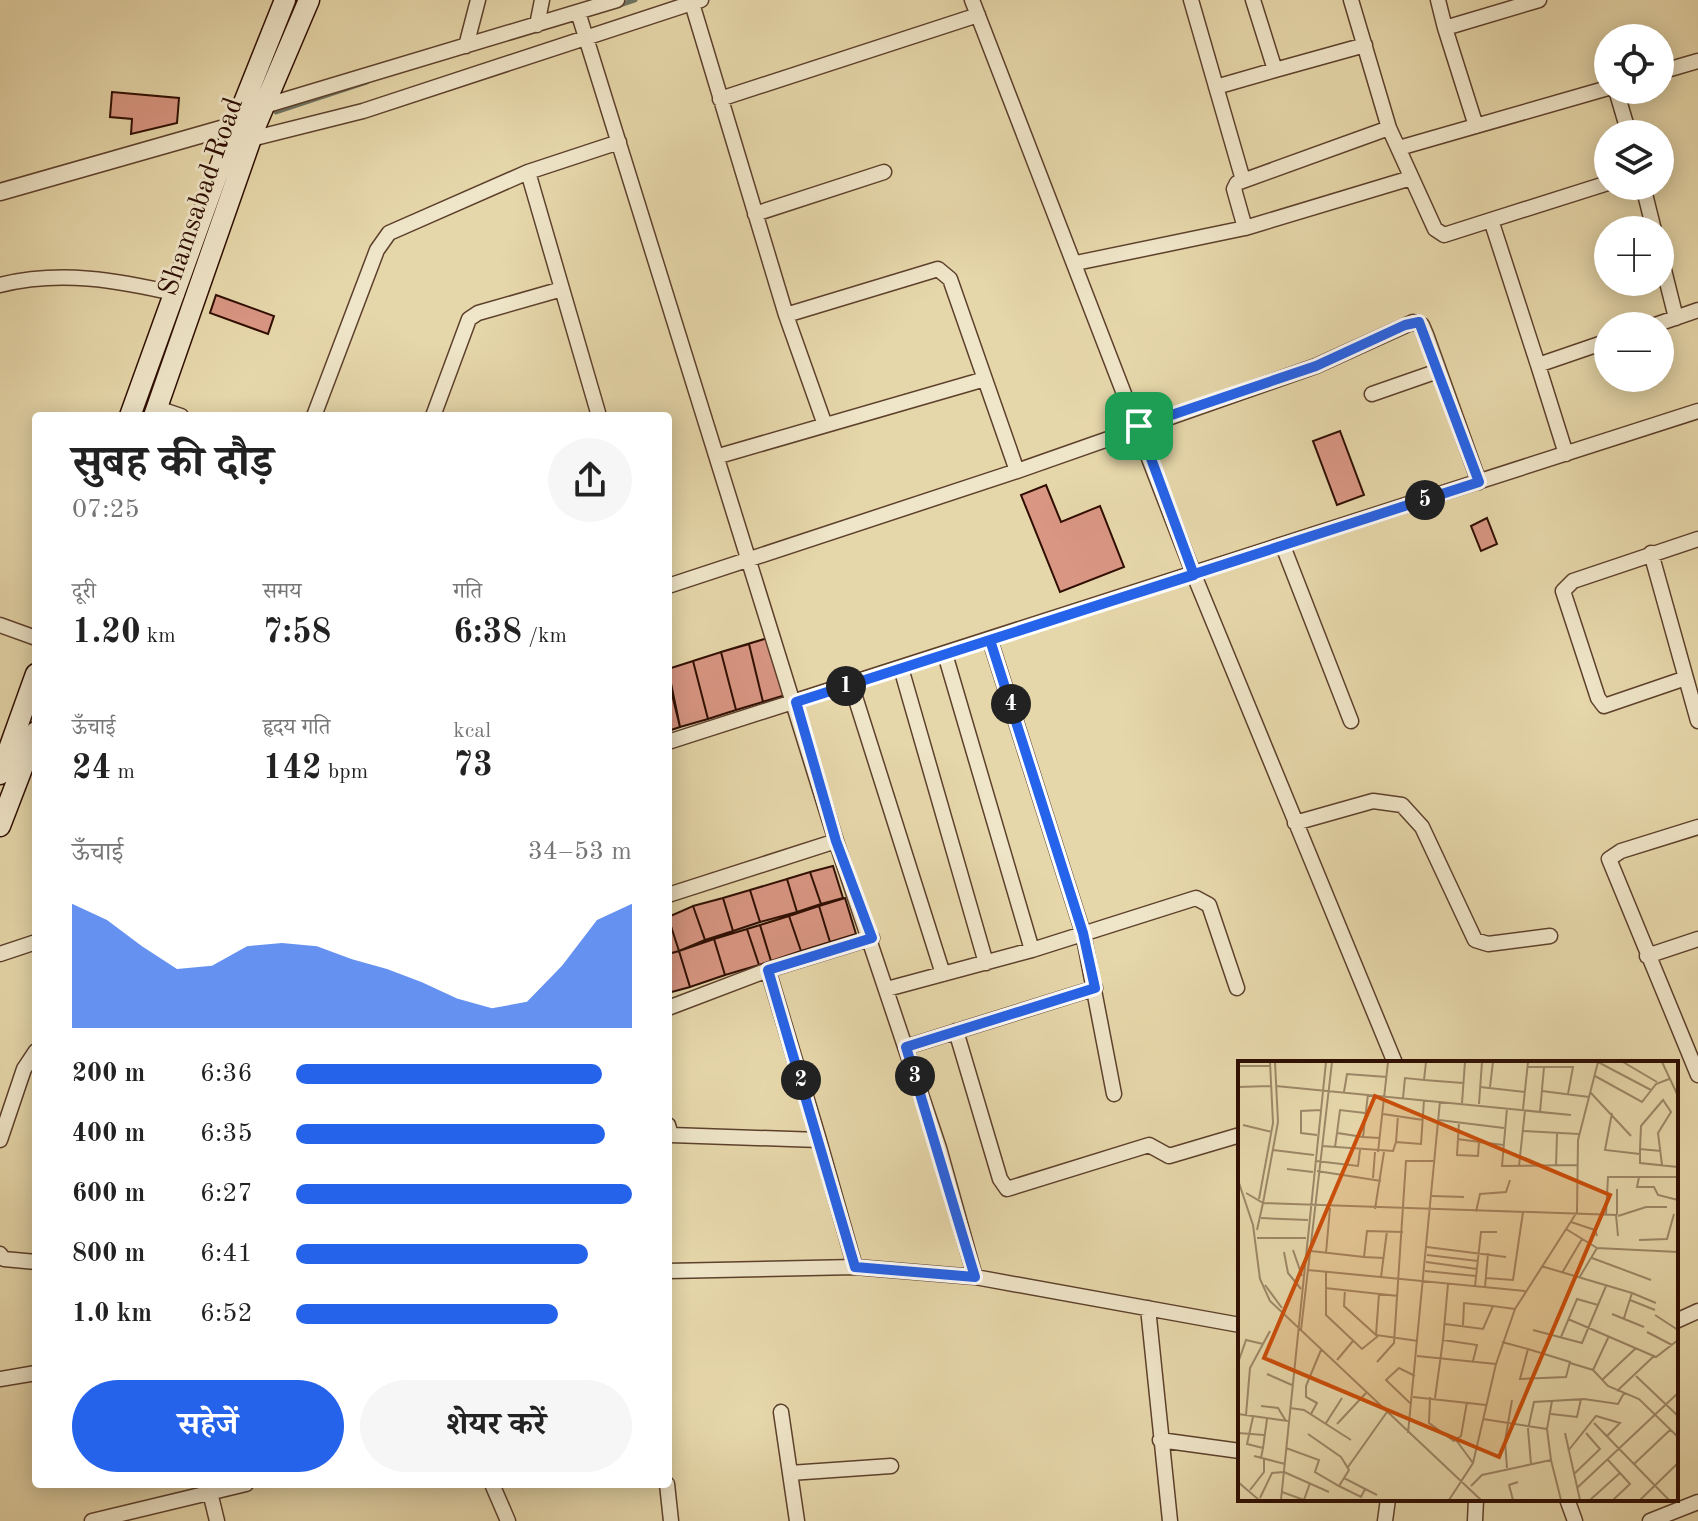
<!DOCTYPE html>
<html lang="hi">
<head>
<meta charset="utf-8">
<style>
  :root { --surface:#fff; --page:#f6f6f6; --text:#222; --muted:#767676; --accent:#2563eb }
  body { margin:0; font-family:"Old Standard TT","Noto Serif Devanagari",serif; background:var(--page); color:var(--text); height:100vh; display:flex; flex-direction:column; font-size:30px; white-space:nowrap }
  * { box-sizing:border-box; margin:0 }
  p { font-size:26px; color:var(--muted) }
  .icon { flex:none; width:44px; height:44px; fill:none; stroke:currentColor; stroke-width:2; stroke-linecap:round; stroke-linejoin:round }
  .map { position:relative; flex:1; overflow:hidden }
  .sheet { position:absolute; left:32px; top:412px; width:640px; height:1076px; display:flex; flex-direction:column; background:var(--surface); border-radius:8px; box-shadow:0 4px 20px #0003 }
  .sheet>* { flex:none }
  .tools { position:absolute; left:1594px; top:24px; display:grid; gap:16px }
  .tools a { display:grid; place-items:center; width:80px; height:80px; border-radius:50%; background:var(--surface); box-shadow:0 4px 20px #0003; font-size:40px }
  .pin { position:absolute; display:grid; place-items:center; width:68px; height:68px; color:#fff; margin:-34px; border-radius:16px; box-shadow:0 4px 12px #0006 }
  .km { position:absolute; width:40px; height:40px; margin:-20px; border-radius:50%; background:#222; color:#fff; font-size:22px; line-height:40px; text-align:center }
  .round { display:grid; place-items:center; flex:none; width:84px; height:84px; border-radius:42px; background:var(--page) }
  .head { display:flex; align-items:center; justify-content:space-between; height:136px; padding:0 40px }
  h1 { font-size:44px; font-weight:700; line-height:60px }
  .stats { display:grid; grid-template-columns:repeat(3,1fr); gap:12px; height:136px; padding:8px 40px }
  .stats div { display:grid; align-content:center }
  .stats b { font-size:34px; font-weight:700 }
  .stats small { font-size:22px; font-weight:400 }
  .stats p { font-size:22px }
  .chart { height:224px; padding:16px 40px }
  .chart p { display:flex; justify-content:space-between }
  .chart svg { width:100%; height:144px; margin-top:8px; fill:var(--accent); opacity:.7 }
  .button { display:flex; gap:16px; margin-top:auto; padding:16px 40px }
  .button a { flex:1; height:92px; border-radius:48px; background:var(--accent); color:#fff; font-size:32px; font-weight:700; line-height:92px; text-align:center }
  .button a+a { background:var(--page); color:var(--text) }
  ul { padding:0 40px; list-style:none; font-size:26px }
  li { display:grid; grid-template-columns:128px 96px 1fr; align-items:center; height:60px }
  li i { height:20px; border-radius:10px; background:var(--accent) }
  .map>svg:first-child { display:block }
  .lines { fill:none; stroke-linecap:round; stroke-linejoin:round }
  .stream { stroke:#6d7564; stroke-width:5 }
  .building { fill:#d99683; stroke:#2f0e02; stroke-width:2 }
  .minor-casing { stroke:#5d402c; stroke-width:17 }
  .tertiary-casing { stroke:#5d402c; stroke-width:19 }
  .secondary-casing { stroke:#2f0e02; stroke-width:23 }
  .minor { stroke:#efe5c8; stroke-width:14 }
  .tertiary { stroke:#efe5c8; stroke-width:16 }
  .secondary { stroke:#efe5c8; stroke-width:20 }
  .route-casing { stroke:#fff; stroke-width:16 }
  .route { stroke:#2563eb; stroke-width:10 }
  .labels { text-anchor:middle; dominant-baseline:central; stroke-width:6; stroke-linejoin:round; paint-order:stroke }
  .street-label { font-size:28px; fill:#2f0e02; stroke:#efe5c8 }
  .inset-road { fill:none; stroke:#9d8767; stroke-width:2 }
  .view { fill:#cc4e0a; fill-opacity:0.15; stroke:#cc4e0a; stroke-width:4 }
  .inset-edge { fill:none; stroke:#2f0e02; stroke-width:4 }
</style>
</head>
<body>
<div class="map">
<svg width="1698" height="1521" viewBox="0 0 1698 1521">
  <rect width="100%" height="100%" fill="#e6d7aa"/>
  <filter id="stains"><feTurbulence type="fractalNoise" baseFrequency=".0025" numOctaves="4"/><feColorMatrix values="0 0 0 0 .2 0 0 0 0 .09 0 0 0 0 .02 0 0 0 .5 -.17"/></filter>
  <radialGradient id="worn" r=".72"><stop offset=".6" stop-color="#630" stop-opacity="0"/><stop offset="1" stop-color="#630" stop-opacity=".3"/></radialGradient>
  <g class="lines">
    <!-- stream -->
    <path class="stream" d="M617 6 635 0
      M276 112 367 82"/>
  </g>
  <!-- building -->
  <path class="building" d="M112 92 179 98 177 123 131 134 132 119 110 117Z
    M216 295 274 316 268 334 210 313Z
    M1340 431 1364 495 1337 505 1313 441Z
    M1046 485 1061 522 1100 506 1124 567 1060 592 1021 495Z
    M1487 518 1497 544 1481 551 1471 526Z
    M771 637 789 694 736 710 721 652Z
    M749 644 763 702 736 710 721 652Z
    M721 652 736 710 708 719 693 661Z
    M693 661 708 719 680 727 668 669Z
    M668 678 680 727 668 731Z
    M833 866 843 898 821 904 810 872Z
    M810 872 821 904 797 912 787 879Z
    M787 879 797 912 760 922 750 890Z
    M750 890 760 922 733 931 723 898Z
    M723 898 733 931 705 940 693 906Z
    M845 898 856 934 830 942 819 906Z
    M693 906 705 940 679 951 668 917Z
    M819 906 830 942 801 951 789 916Z
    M789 916 801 951 771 961 760 925Z
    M668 917 679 951 668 954Z
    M760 925 771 961 759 965 747 929Z
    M747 929 759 965 725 975 714 939Z
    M714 939 725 975 690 987 679 951Z
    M679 951 690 987 668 993V954Z"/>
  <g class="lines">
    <!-- minor casing -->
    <g class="minor-casing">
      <path id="minor" d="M691 0 786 315
        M972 0 1194 575 1395 1063
        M1191 0 1243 180
        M1253 0 1275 70 1365 45
        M1351 0 1389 128 1435 229 1444 235 1491 220
        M1438 0 1445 28
        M578 12 836 841 939 1148 975 1277
        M537 25 542 0
        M466 46 478 0
        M1660 72 1698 61
        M1216 87 1275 70
        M1616 90 1629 134
        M720 99 978 15
        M261 107 617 0
        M1476 126 1445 28 1539 0
        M243 141 363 111 701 0
        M1399 148 1608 88
        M528 172 599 416
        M1608 183 1491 220 1538 365 1608 341
        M1643 186 1654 230
        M755 214 884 172
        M1245 228 1234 189 1237 183 1389 128
        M1660 254 1676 318
        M1076 263 1245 228 1411 178
        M0 285C60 270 117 280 177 294
        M1652 326 1698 310
        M1538 365 1566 454
        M1372 394 1438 371
        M157 408 181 416
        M314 416 377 250 389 233 528 172 619 142
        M433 416 469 319 478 313 562 289
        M825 425 786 315 938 269 950 279 1017 471
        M719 456 985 379
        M1283 546 1351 721
        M1651 553 1698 721
        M668 586 1017 471 1316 366 1413 322 1422 325 1427 337 1479 482
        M0 625 36 638
        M990 640 1083 933 1114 1094
        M945 654 1032 950
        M901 668 986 963
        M1686 678 1604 706 1598 698 1563 591 1573 581 1698 539
        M851 684 943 974
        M668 742 1698 411
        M1295 823 1373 801 1402 805 1422 827 1475 940 1488 944 1550 936
        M1698 827 1621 851 1609 859 1698 1075
        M668 895 836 841
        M0 954 36 942
        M1647 956 1698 939
        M768 970 872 938
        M887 989 1032 950 1196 898 1209 905 1237 988
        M668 1008 768 970 819 1140
        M956 1031 1000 1179 1007 1189 1149 1145 1169 1156 1240 1135
        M906 1047 1095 988
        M668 1125 671 1135 819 1140 855 1267
        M0 1140 24 1069 36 1051
        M0 1254 4 1259 36 1262
        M668 1271 855 1267 975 1277 1240 1325
        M1148 1308 1170 1521
        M1676 1321 1698 1311
        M0 1379 36 1373
        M781 1412 797 1521
        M1160 1440 1240 1451
        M790 1473 891 1466
        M208 1484 217 1521
        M492 1484 508 1521
        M667 1484 671 1521
        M1567 1499 1575 1521
        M92 1521 246 1484
        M1385 1521 1388 1499
        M1475 1521 1476 1499
        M1650 1521 1698 1502"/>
    </g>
    <!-- tertiary casing -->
    <g class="tertiary-casing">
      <path id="tertiary" d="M0 192 235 125"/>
    </g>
    <!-- secondary casing -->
    <g class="secondary-casing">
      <path id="secondary" d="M130 416 235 125 285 0
        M154 416 255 127 309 0
        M0 774 36 674
        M0 826 36 732"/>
    </g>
    <!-- minor -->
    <use href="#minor" class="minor"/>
    <!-- tertiary -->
    <use href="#tertiary" class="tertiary"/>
    <!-- secondary -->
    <use href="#secondary" class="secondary"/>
  </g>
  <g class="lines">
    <!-- route casing -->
    <g class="route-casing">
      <path id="route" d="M1139 426 1194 575C1061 617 928 660 796 702L836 841 872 938 768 970 855 1267 975 1277 906 1047 1095 988 1083 933 990 640C1153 588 1316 535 1479 482L1419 322 1405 325 1316 366 1139 426"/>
    </g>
    <!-- route -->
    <use href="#route" class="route"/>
  </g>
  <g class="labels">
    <!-- street labels -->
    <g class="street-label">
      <text transform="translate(202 197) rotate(-71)">Shamsabad Road</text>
    </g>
  </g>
  <!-- overview -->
  <g transform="translate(1238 1061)">
    <rect width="440" height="440" fill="#e6d7aa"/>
    <path class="inset-road" d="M37 1 40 61 25 142 378 154 380 175M385 1 419 21M424 1 440 35M0 5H32M289 6H335L330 33M357 15 404 41 418 23 431 18M186 19 225 22M38 25 333 54M0 26 33 25M242 26 287 31M252 26 255 1M304 30 351 36M106 31 109 13 149 16M352 31 393 75M130 33 125 76 142 77M165 37 167 17 186 19 188 1M224 42 227 1M241 43 244 1M269 47 264 105 339 104M285 48 290 1M302 51 306 6M374 52 367 89 402 93M145 53 185 59M160 55 158 81 183 83 186 39M201 59 266 67M221 61 219 94 240 95 241 81M5 64 34 71M284 70 341 73M99 72 102 49 127 52M79 74 63 72V50L83 49M219 78 265 84M84 85 155 90 158 81M97 86 99 72 125 76M402 88 403 65 425 39 433 51 420 72 424 104M35 89 76 94M423 90 402 88V102L440 106M140 91 150 1M78 100 120 105 122 89M281 105 287 49M318 105 319 73M49 108 75 111M79 110 143 120M401 116 399 126H416L420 134 440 139M135 117 137 91M0 119 15 164 22 218 32 240 243 439M8 132 25 142 19 169M194 135 226 136M21 138 35 62 32 1M137 148 146 91M238 151 242 133 268 131 272 119M368 153 370 116H440M379 154V128M380 155 408 146H429M23 157 70 159M333 161 357 169 359 175M328 168 359 187M19 177H68M401 179 429 178 436 153M189 186 268 196M55 189 64 215M73 190 126 196M46 191 50 212 63 228M88 192 92 147M189 194 240 200M146 197 126 196 129 170 165 171M354 197 413 219M188 201 239 208M303 205 394 232 386 257M70 209 287 230M187 210 238 215M88 211V254L124 288 140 275M324 212 344 178M143 216 149 170M248 217 275 219 285 151M341 217 359 187 440 191M27 224 44 247M237 225 243 171H259M247 226 250 192M87 227 160 235M107 229 106 245 138 274M394 232 418 242M141 233 138 274 180 280M392 239 417 249M374 253 406 266M417 254 440 269M330 258 418 296 440 279M207 263 245 268 255 245 277 248M225 264 226 242 255 245M63 269 94 1M295 269 344 282 368 225M409 271 434 284M323 276 339 238 360 244M205 279 210 223M264 281 290 288 332 301 328 316 282 318 290 288M179 295 258 303M99 299 115 280M139 301 156 282 168 100H197M0 302 8 279 25 283M332 302 355 309 370 325 401 338 440 376M355 309 371 275M29 313 54 324M398 315 440 355M364 319 398 287M379 330 416 295M175 336 248 344M192 336 191 362 216 380 223 375 229 341M197 337 205 279 239 284 235 300M173 343 148 319 161 307 177 315M23 345 40 347 48 360M52 347 66 349 113 379M0 353 50 360M73 353 79 342 68 336V325L83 289M313 353 339 356 343 338M8 354 12 307 32 270M15 356 9 383 25 387 23 397M245 358 309 368M88 362 104 337M356 362 431 439M99 363 128 332M0 372 26 374M170 372 202 40M327 372 342 439M70 373 103 396 111 409 106 417M218 379 235 402M25 387 29 358M48 387 81 399 77 411 101 425 123 436 127 428M330 390 358 355 382 362 369 375M16 395 47 403M313 399 323 439M293 403 290 368 296 341 346 338 380 343 386 332M396 403 432 369M110 406 149 351M269 407 267 380 274 339M46 411 91 431M336 413 362 388 348 372M0 421 21 439M101 425 106 417 139 434M233 425 244 414 313 399 309 368 314 340M339 427 440 332M12 429 26 411V398M44 431 66 439 72 422M22 437 34 412 46 411M43 439 88 1M211 439 235 402 258 303 277 248 339 151 340 79 360 1 413 29M275 439 271 424 280 421M352 439 382 412 370 399M375 439 392 423 382 412M402 439 440 402"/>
    <path class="view" d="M137 35 372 134 261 396 26 297Z"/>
    <rect width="440" height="440" class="inset-edge"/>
  </g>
  <rect width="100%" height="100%" filter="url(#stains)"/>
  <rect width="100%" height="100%" fill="url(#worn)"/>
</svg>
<div class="tools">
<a><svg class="icon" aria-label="locate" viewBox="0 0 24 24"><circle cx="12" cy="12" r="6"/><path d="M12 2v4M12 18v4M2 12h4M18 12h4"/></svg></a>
<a><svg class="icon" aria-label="layers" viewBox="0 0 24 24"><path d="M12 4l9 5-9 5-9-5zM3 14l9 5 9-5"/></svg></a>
<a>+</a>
<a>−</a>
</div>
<div class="pin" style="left:1139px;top:426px;background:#1e9e55"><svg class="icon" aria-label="arrive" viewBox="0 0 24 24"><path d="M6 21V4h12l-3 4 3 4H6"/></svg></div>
<b class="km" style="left:846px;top:686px">1</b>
<b class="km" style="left:801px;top:1080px">2</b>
<b class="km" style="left:915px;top:1076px">3</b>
<b class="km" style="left:1011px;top:704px">4</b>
<b class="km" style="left:1425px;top:500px">5</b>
<section class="sheet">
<div class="head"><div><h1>सुबह की दौड़</h1><p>07:25</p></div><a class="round"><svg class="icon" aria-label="share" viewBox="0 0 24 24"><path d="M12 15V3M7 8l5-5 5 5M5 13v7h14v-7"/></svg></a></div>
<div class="stats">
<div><p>दूरी</p><b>1.20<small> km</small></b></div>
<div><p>समय</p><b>7:58</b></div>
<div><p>गति</p><b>6:38<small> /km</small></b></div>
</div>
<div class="stats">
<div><p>ऊँचाई</p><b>24<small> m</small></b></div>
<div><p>हृदय गति</p><b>142<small> bpm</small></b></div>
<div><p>kcal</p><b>73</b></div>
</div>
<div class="chart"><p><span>ऊँचाई</span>34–53 m</p>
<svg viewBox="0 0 160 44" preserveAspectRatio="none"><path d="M0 44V6L10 11L20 19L30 26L40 25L50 19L60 18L70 19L80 23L90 26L100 30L110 35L120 38L130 36L140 25L150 11L160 6V44z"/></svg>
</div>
<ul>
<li><b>200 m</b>6:36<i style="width:91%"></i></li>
<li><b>400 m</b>6:35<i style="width:92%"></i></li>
<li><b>600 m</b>6:27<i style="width:100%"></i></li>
<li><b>800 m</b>6:41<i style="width:87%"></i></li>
<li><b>1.0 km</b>6:52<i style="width:78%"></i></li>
</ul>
<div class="button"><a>सहेजें</a><a>शेयर करें</a></div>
</section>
</div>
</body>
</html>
